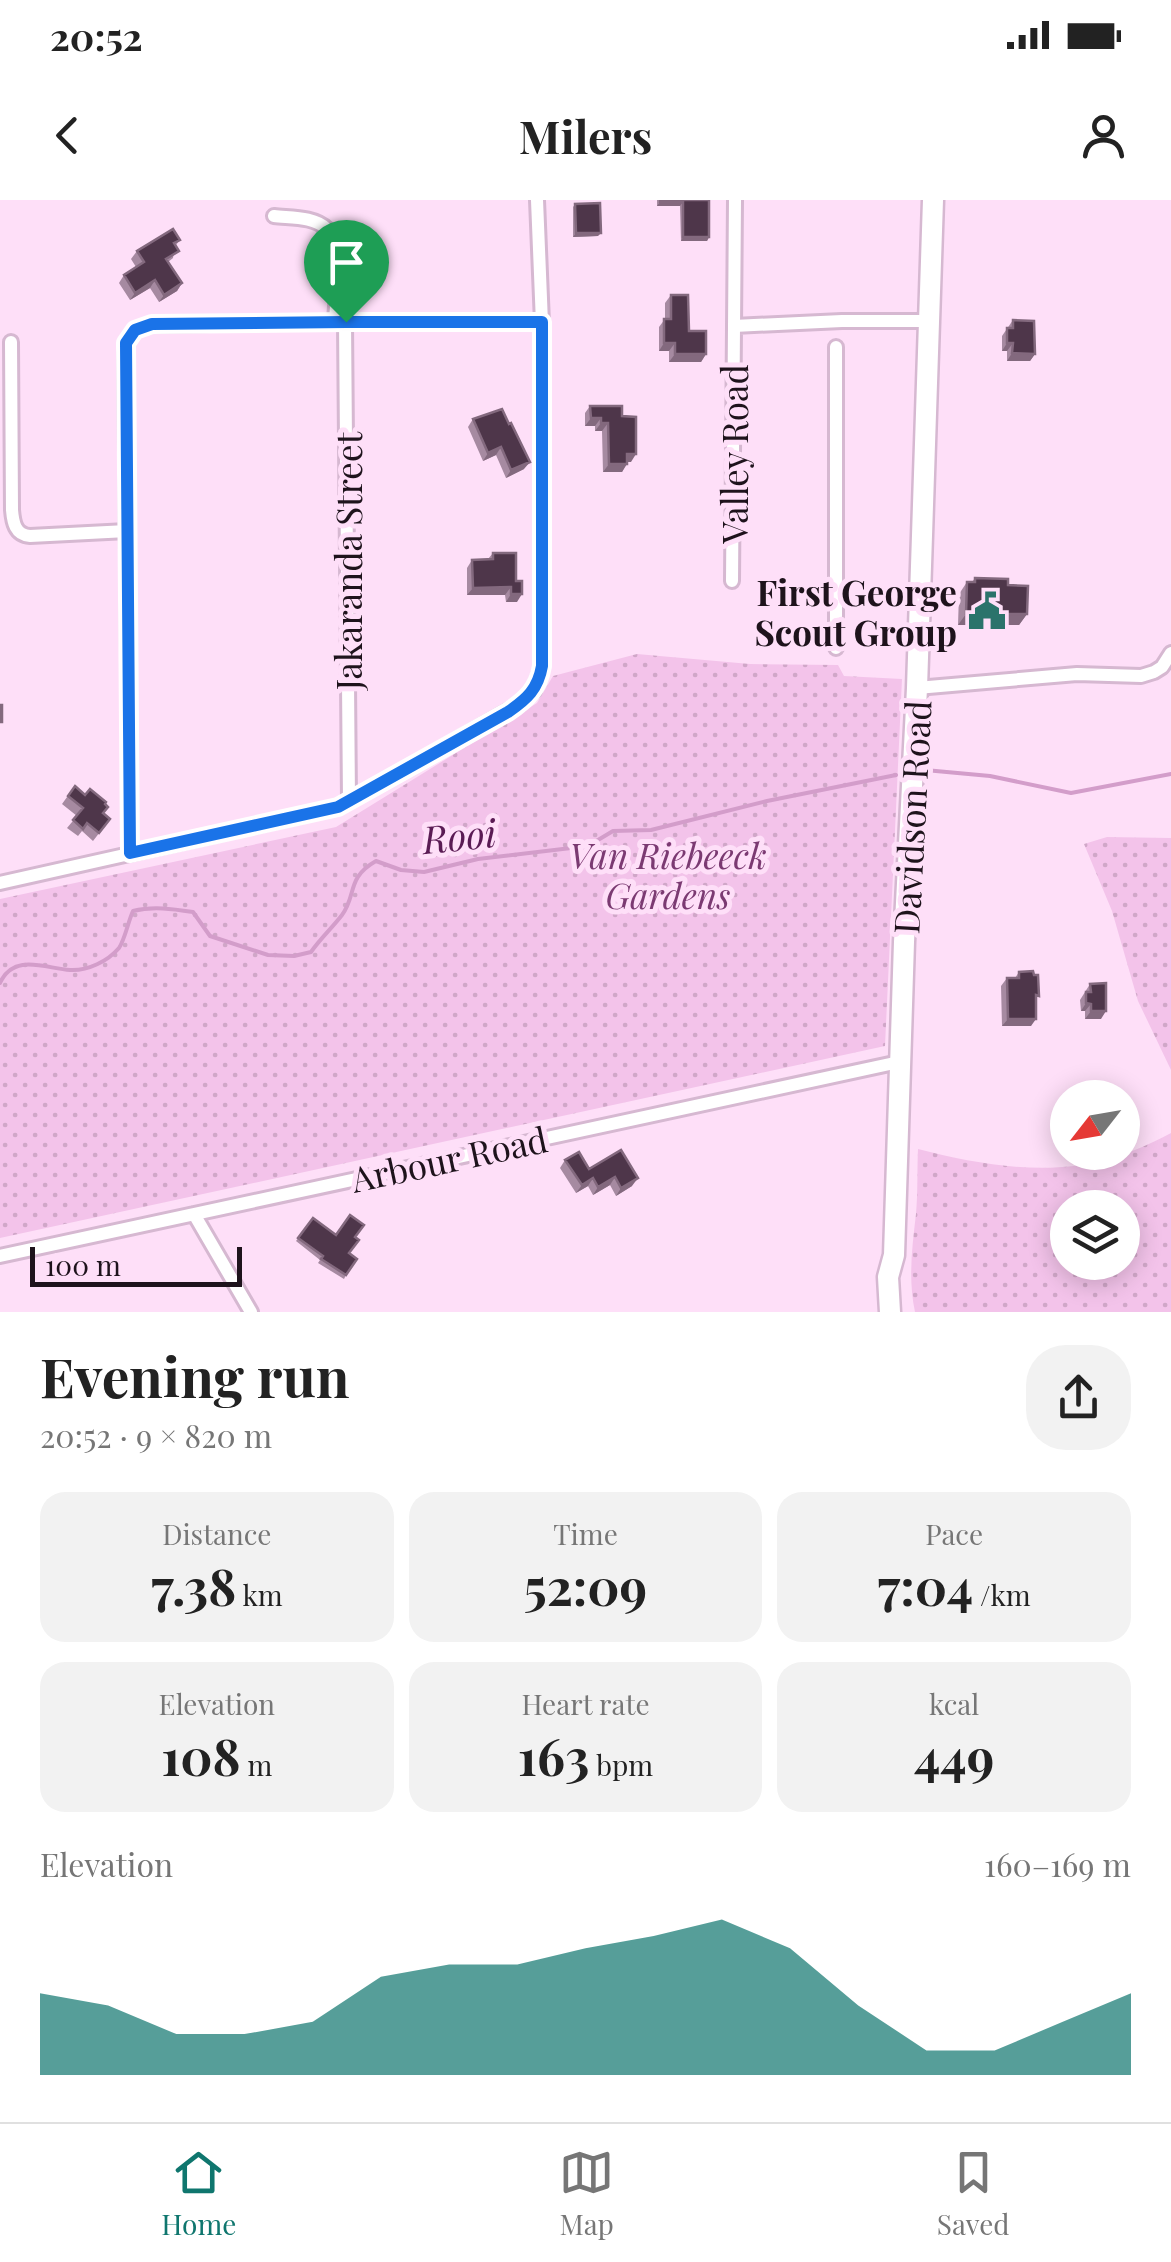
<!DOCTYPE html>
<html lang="en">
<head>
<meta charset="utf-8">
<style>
  :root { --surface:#fff; --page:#f2f2f2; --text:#222; --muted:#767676; --line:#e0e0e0; --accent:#0f766e }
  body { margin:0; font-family:"Playfair Display",serif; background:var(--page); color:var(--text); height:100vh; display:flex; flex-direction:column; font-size:38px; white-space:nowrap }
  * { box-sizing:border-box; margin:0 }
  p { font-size:32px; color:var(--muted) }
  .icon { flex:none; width:55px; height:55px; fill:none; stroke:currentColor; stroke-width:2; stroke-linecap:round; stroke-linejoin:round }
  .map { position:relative; height:1112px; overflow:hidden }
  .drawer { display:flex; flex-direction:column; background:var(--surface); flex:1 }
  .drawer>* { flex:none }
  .needle { width:65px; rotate:239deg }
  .controls { position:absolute; left:1050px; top:880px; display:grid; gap:20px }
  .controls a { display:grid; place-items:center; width:90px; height:90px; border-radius:50%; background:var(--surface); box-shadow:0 5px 25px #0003; font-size:50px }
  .scale { position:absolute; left:30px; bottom:25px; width:212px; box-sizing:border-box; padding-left:10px; border:5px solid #1e131c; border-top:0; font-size:28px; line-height:35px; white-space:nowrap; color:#1e131c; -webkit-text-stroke:8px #fedff8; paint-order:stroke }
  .pin { position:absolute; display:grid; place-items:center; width:85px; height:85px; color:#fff; margin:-102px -42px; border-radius:50% 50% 50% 0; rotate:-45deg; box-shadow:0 0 10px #0007 }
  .pin .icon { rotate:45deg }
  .round { display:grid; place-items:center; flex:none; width:105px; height:105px; border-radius:40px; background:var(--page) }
  .overview { display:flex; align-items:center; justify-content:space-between; height:170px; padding:0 40px }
  h1 { font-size:55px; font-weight:700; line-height:75px }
  .metrics { display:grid; grid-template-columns:repeat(3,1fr); gap:15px; height:170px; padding:10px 40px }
  .metrics div { display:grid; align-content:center; border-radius:25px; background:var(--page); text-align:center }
  .metrics b { font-size:50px; font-weight:700 }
  .metrics small { font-size:28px; font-weight:400 }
  .metrics p { font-size:28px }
  .chart { height:280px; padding:20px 40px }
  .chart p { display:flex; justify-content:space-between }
  .chart svg { width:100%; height:180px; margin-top:10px; fill:var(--accent); opacity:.7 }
  .status { display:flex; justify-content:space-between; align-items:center; height:70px; padding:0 50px; background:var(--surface); direction:ltr }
  .status svg { height:28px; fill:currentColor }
  header { display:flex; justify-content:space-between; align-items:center; height:130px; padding:0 40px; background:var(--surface); font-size:45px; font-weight:700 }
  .tabs { display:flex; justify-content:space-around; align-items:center; height:140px; border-top:2px solid var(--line); background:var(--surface); font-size:28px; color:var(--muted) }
  .tabs a { display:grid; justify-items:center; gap:5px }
  .tabs .active { color:var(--accent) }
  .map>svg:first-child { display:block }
  .grass { fill:url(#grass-dots); fill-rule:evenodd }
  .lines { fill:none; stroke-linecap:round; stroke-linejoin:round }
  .stream { stroke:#d39dca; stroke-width:4 }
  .minor-casing { stroke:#d6b8d1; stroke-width:18 }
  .trunk-casing { stroke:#d6b8d1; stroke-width:25 }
  .minor { stroke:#fff; stroke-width:12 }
  .trunk { stroke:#fff; stroke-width:20 }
  .wall { fill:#a68aa1 }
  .shaded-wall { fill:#83697e }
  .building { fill:#4e364a; stroke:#83697e; stroke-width:2.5 }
  .route-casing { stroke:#fff; stroke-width:20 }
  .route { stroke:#1a73e8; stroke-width:12 }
  .labels { text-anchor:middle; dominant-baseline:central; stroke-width:10; stroke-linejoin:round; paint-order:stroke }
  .street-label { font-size:35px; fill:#1e131c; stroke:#fedff8 }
  .poi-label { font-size:35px; font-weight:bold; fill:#1e131c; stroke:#fedff8; text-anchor:end }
  .park-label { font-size:35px; font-style:italic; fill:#7b3a72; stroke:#fedff8 }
  .water-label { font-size:38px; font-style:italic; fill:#5a1b54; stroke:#fedff8 }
</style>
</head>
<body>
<div class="status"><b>20:52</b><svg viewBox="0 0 49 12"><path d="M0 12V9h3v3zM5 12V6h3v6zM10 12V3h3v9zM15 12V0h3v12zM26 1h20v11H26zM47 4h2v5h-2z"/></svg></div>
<header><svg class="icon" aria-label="back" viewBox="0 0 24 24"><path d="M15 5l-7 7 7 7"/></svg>Milers<svg class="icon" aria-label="person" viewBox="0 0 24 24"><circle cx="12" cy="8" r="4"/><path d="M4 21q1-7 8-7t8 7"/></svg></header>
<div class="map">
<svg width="1171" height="1112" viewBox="0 0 1171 1112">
  <defs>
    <pattern id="grass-dots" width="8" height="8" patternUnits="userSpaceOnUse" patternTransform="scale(2.5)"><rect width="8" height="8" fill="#f3c3ea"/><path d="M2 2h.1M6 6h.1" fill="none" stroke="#d0a7c8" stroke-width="1.8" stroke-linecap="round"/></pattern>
  </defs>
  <rect width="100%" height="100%" fill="#fedff8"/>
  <!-- grass -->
  <path class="grass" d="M637 454 750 464 838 465 844 476 902 479 885 846 0 1038V699L336 627 537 503 553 476Z
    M1107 637 1171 638V870L1138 801 1112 711 1084 644Z
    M1171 933V1112H915C908 1079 912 1048 916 1014 918 992 917 970 918 949 968 962 1023 972 1074 966 1105 963 1144 948 1171 933ZM1068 1008H1122V1062H1068Z"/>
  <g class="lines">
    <!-- stream -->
    <path class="stream" d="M925 570 990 576 1071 593 1171 574
      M0 783C14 752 47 769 70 770 88 771 108 761 119 748 125 739 128 722 133 711 153 706 173 709 193 712L210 736 268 755 294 756 311 752C320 739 332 728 342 715 357 695 346 678 376 661L401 670 424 672 478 659 588 646 613 631 651 630 767 601 896 575"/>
    <!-- minor casing -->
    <g class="minor-casing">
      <path id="minor" d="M274 16C290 18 314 16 327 29 343 46 336 99 335 122
        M345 122 349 601
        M734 126 842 121H929
        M11 142 12 310C13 322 15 335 30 336L127 331
        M836 147V448
        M732 381 735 0
        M917 488 1077 474 1141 476 1154 472 1162 467 1171 453
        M130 653 125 153C128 135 134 127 152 125L335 122 542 123
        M0 683 339 607 520 504 534 491 542 466V123L537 0
        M194 1014 251 1112
        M0 1056 899 862"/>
    </g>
    <!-- trunk casing -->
    <g class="trunk-casing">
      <path id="trunk" d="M890 1112 888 1077 894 1055 904 742 917 488 933 0"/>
    </g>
    <!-- minor -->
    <use href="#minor" class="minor"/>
    <!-- trunk -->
    <use href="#trunk" class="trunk"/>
  </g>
  <!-- wall -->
  <path class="wall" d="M657 0H709V37L707 41H681L680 6H657Z
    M575 4 598 36 573 37V7Z
    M180 40 175 46 173 58 168 62 182 83 177 91 159 102 150 88 130 100 119 83 124 75 136 67 131 59 137 51Z
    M671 95 689 131 706 154 701 162H669V151H659V127L665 119V103Z
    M1013 120 1035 154 1030 161H1007V151H1002V136Z
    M590 206 622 216 631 262H627L622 272H603L602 231H595V226H585V213Z
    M473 219 524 269 506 278 496 255 483 261 468 227Z
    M493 353H516L517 402H506L505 395H467V368L472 360 488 359Z
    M975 378 1008 385 1027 414 1019 425H958L959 394 967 382H972Z
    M75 586 110 619 93 641 82 631 78 636 67 628 77 616 62 604Z
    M1019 772 1036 800 1031 826H1002L1001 786 1007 778H1015Z
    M1090 784 1101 819H1085V811H1081L1080 800Z
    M621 950 632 986 616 996 610 985 593 995 588 986 576 993 560 968 565 960 589 969Z
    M313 1018 336 1035 349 1053 346 1075 344 1079 318 1063 320 1060 296 1041Z"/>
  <!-- shaded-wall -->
  <path class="shaded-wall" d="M660 2H683L680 6H657Z
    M576 33H601L598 36 573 37Z
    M683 37H709L707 41H681Z
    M155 80 150 88 130 100 135 93Z
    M182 83 177 91 159 102 164 95Z
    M664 143H675L669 151H659Z
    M1007 143H1013L1007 151H1002Z
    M1012 153 1035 154 1030 161H1007Z
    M675 154H706L701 162H669Z
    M591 218H601L595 226H585Z
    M601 223H608L602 231H595Z
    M501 247 496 255 483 261 488 253Z
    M627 254H636L631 262H621Z
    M530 262 524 269 506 278 511 270Z
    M609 264H627L622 272H603Z
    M511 387 505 395H467L473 388Z
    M511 394H522L517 402H506Z
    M966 414H1027L1019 425H958Z
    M1086 803 1091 804 1085 811H1081Z
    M1091 811H1106L1101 819H1085Z
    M1008 819H1036L1031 826H1002Z
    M615 977 610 985 593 995 598 987Z
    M593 978 588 986 576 993 582 985Z
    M638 978 632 986 616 996 621 988Z"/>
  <!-- building -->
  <path class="building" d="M660 0H709V37H683V2H660Z
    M600 3 601 33H576L575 4Z
    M173 29 180 40 174 43 179 51 166 59 182 83 164 95 155 80 135 93 124 75 144 62 137 51Z
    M671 95H688L689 131H706V154H675V143H664V119H671Z
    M1013 120 1034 121 1035 154 1012 153 1013 143H1007V128H1013Z
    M590 206H622V216L636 217V254H627V264H609L608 223H601V218H591Z
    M502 209 509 224 511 223 530 262 511 270 501 247 488 253 473 219Z
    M493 353H516V381H522V394H511V387L473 388 472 360 493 359Z
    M975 378 1008 379V385L1028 386 1027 414H966L967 382H975Z
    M0 505H2V522H0Z
    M75 586 85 595 90 589 106 602 105 604 108 607 103 613 110 619 99 633 87 623 83 629 73 620 83 608 68 596Z
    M1033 771 1034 775H1038L1039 796 1036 795V819H1008L1007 778H1019V772Z
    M1106 783V811H1091V804L1086 803V792H1091L1090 784Z
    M621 950 638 978 621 988 615 977 598 987 593 978 582 985 565 960 579 952 589 969Z
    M350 1015 364 1025 355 1037 359 1040 349 1053 357 1059 346 1075 321 1059 323 1056 298 1038 313 1018 336 1035Z"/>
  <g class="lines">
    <!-- route casing -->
    <g class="route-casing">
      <path id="route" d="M346 122H542V466C538 489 527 499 508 512L338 607 130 653 126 143 135 130 152 124Z"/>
    </g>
    <!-- route -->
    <use href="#route" class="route"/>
  </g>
  <!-- icons -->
  <defs>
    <g id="civic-bare" transform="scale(3)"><path d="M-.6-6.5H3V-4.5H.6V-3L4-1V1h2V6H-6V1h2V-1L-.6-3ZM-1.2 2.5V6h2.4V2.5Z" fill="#2b736b" stroke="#fedff8" stroke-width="2.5" paint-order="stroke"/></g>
  </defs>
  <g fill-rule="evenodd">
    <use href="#civic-bare" x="987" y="411"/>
  </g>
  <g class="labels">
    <!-- street labels -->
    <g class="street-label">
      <text transform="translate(733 254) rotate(-90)">Valley Road</text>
      <text transform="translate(347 361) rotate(-90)">Jakaranda Street</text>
      <text transform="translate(911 617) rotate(-87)">Davidson Road</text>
      <text transform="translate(449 958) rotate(-12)">Arbour Road</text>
    </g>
    <!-- poi labels -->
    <g class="poi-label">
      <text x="957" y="391">First George<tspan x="957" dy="40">Scout Group</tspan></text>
    </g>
    <!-- park labels -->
    <g class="park-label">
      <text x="668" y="654">Van Riebeeck<tspan x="668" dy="40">Gardens</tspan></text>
    </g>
    <!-- water labels -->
    <g class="water-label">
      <text transform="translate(459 635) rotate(-6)">Rooi</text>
    </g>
  </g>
</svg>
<div class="controls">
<a><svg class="needle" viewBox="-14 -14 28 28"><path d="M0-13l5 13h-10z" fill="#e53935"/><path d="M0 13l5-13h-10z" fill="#767676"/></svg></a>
<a><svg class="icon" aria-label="layers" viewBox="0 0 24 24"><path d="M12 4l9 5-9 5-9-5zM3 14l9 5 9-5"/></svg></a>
</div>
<div class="scale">100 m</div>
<div class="pin" style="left:346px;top:122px;background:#1e9e55"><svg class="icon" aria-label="arrive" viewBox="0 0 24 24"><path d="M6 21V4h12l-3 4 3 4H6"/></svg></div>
</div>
<section class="drawer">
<div class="overview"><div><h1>Evening run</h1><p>20:52 · 9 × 820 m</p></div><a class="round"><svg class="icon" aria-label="share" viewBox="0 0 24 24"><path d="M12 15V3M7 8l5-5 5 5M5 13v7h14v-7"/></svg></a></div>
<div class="metrics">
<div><p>Distance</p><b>7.38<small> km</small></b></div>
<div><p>Time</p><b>52:09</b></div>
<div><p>Pace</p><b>7:04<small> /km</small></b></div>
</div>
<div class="metrics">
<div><p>Elevation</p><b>108<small> m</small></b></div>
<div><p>Heart rate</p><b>163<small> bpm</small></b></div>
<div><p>kcal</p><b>449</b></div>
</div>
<div class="chart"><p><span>Elevation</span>160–169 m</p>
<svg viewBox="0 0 160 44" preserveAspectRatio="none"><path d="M0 44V24L10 27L20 34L30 34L40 31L50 20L60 17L70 17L80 13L90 10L100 6L110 13L120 27L130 38L140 38L150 31L160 24V44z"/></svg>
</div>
</section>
<nav class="tabs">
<a class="active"><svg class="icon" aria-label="home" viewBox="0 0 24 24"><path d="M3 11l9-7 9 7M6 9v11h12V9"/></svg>Home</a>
<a><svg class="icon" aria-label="map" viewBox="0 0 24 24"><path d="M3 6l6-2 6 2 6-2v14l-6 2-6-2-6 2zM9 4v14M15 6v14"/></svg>Map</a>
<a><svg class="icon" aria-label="saved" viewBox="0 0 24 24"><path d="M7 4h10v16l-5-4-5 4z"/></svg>Saved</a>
</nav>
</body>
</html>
